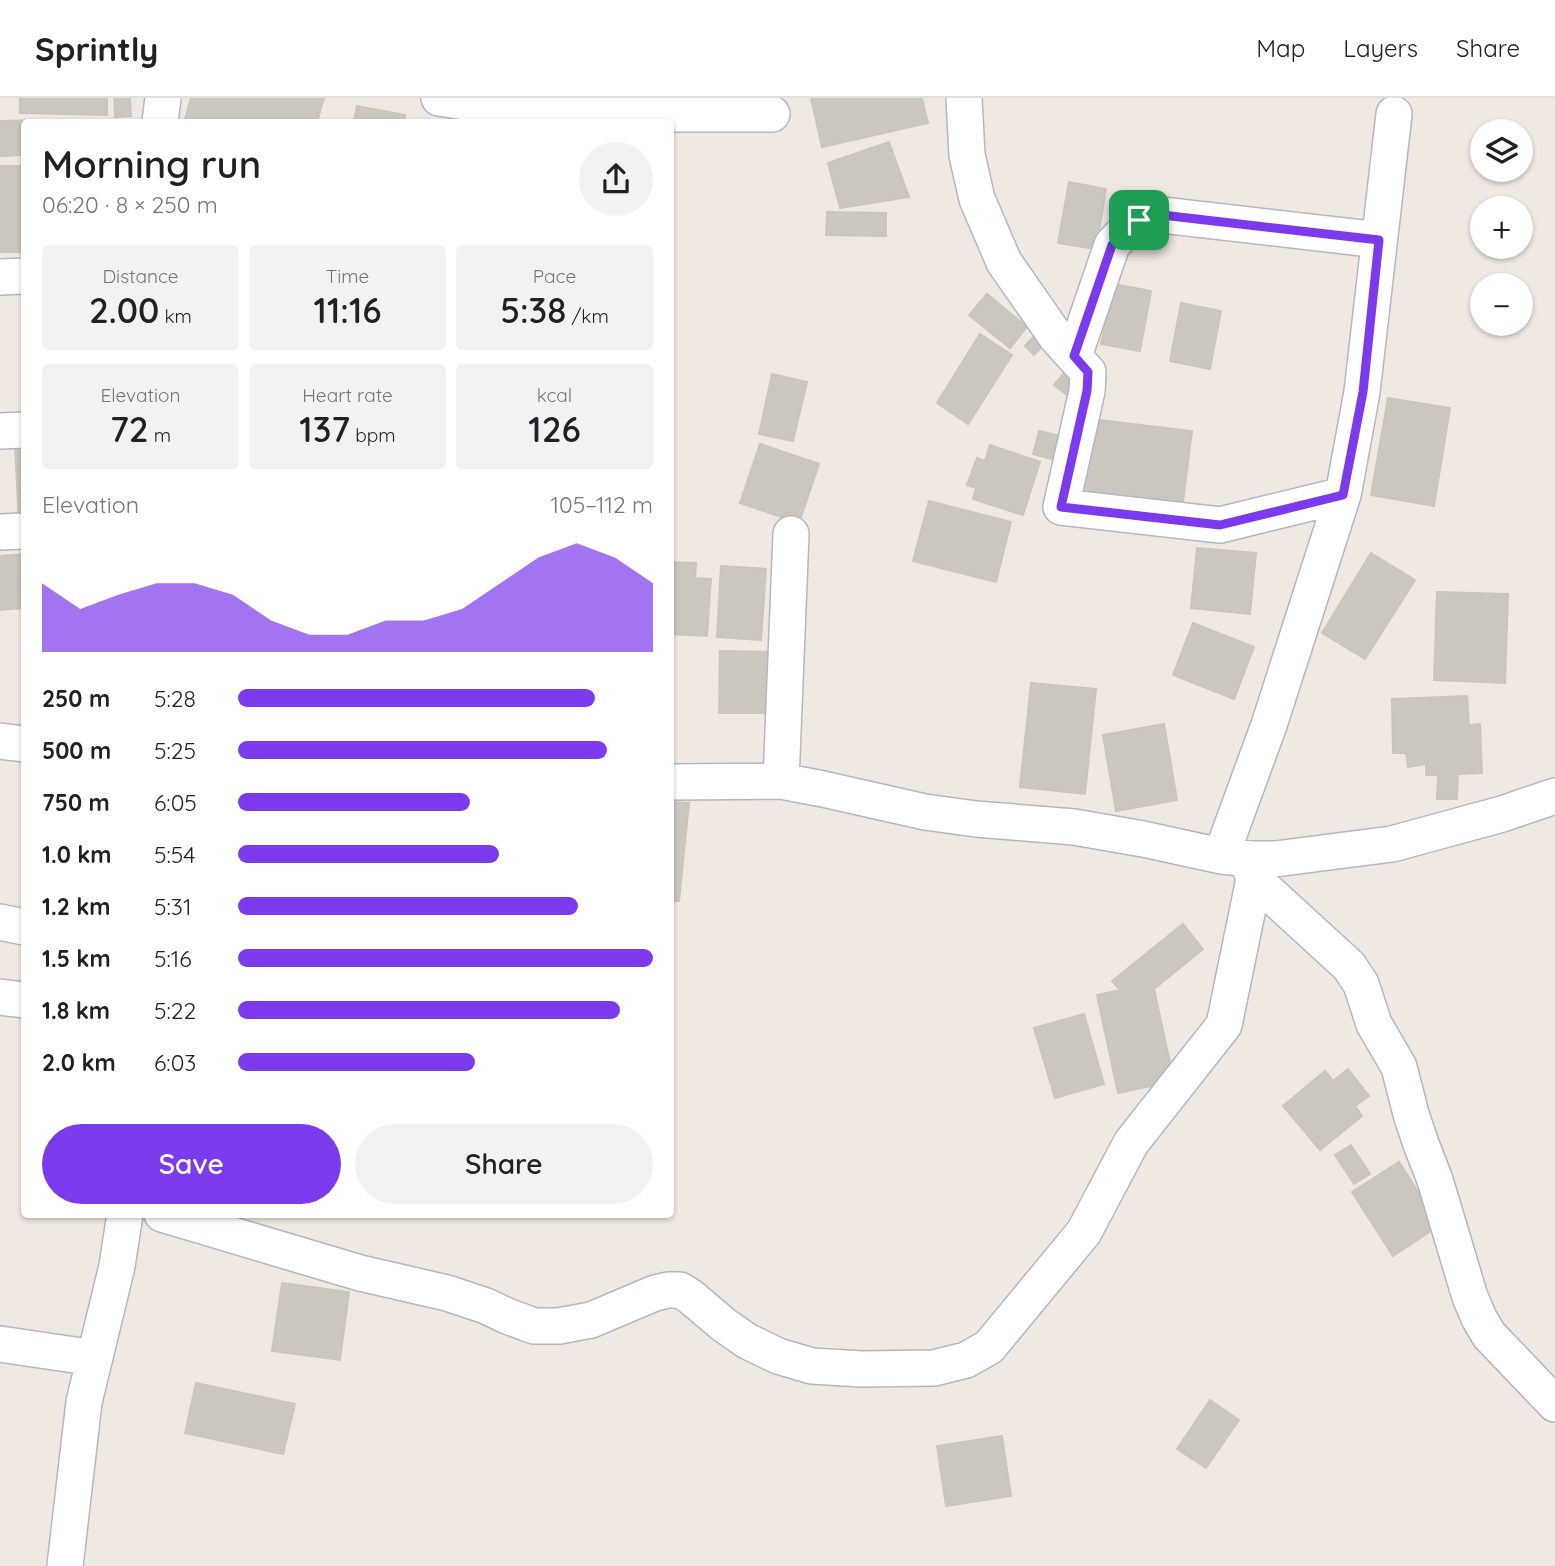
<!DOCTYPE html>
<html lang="en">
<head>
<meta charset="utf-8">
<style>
  :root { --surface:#fff; --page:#f2f2f2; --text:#202124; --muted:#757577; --line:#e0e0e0; --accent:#7c3aed }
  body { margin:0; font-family:Quicksand,sans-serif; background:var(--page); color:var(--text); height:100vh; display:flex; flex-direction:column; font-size:26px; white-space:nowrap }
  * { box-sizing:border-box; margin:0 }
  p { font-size:23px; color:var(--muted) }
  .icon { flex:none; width:38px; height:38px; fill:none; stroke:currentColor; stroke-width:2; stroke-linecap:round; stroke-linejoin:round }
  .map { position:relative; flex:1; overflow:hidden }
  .panel { position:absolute; left:21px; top:21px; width:653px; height:1099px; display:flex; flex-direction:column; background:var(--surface); border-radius:7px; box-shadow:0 2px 5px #0004 }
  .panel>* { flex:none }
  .buttons { position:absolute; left:1470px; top:21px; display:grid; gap:14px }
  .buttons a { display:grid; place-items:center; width:63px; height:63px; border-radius:50%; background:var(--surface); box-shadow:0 2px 5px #0004; font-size:35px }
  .pin { position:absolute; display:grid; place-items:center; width:60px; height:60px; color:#fff; margin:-30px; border-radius:14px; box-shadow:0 4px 10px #0006 }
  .round { display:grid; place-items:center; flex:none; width:74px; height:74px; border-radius:37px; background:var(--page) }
  .summary { display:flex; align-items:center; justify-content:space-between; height:119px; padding:0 21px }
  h1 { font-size:38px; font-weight:600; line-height:52px }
  .stats { display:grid; grid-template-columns:repeat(3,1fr); gap:10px; height:119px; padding:7px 21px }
  .stats div { display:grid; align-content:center; border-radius:7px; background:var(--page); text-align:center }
  .stats b { font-size:35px; font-weight:600 }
  .stats small { font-size:19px; font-weight:400 }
  .stats p { font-size:19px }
  .chart { height:196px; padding:14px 21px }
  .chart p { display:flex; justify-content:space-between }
  .chart svg { width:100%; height:126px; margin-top:7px; fill:var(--accent); opacity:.7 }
  .primary-button { display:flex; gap:14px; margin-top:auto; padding:14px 21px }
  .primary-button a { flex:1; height:80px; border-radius:42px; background:var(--accent); color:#fff; font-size:28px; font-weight:600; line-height:80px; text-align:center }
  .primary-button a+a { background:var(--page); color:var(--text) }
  ul { padding:0 21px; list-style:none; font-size:23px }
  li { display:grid; grid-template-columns:112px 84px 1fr; align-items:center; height:52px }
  li i { height:18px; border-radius:9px; background:var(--accent) }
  header { display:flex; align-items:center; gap:42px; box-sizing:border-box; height:98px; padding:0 35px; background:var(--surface); border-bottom:2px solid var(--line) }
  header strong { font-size:33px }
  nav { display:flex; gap:38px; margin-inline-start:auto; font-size:24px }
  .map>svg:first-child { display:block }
  .building { fill:#cbc7bf; stroke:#cbc5ba; stroke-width:2 }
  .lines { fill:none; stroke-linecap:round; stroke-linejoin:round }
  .minor-casing { stroke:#b4b7c1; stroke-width:38 }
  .minor { stroke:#fff; stroke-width:35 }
  .route-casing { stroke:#fff; stroke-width:14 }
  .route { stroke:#7c3aed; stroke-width:9 }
</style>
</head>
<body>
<header>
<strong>Sprintly</strong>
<nav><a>Map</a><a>Layers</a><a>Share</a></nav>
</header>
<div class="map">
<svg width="1555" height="1468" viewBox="0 0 1555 1468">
  <rect width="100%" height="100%" fill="#efe9e1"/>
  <!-- building -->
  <path class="building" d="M20 0H107V17L20 15Z
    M114 0H130L131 18 115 19Z
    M191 0H324L317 24H198L185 21Z
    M811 0H922L928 25 822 49Z
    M357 8 405 17 404 24H354Z
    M47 22V24H24V57L0 58V23Z
    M889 44 909 99 840 110 828 65Z
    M0 68H24V154H0Z
    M1069 84 1106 91 1096 151 1058 145Z
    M827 114 886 115V138L826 137Z
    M1114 186 1151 193 1140 253 1101 246Z
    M987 196 1027 229 1010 250 969 217Z
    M1181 205 1221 213 1210 271 1170 263Z
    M980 236 1012 257 968 326 937 305Z
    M1034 238 1043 247 1034 257 1025 248Z
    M1067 271 1084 283 1071 300 1054 287Z
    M772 276 807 284 793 343 759 336Z
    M1388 300 1450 310 1434 408 1371 397Z
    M1091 321 1192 333 1182 411 1081 399Z
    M1039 333 1061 338 1055 362 1033 356Z
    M24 345V423L19 424 15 346Z
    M760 346 819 366 799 425 740 405Z
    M990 347 1040 364 1023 417 973 401 976 390 967 387 977 360 985 363Z
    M929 403 1011 424 996 484 913 463Z
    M1197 450 1256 455 1250 516 1191 510Z
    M1371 455 1415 482 1365 561 1322 535Z
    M24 456V510L0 512V458Z
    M672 464 696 465 695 480 711 481 707 538 670 536Z
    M721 468 766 471 761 542 717 539Z
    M1437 494 1508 496 1505 585 1434 582Z
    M1193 525 1254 549 1234 601 1173 577Z
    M720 553 772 554V615H719Z
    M1031 585 1096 591 1085 696 1020 689Z
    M1467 598 1469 627 1480 626 1482 675 1458 676 1457 701H1437L1438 677H1426V666L1408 669 1406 655H1393L1392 601Z
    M1164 626 1177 702 1116 713 1103 637Z
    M670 704 689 705 679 803H670Z
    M1183 826 1203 851 1154 891 1174 983 1118 995 1097 897 1120 892 1112 883Z
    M1084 916 1104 986 1055 1000 1034 930Z
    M1348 971 1369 998 1355 1008 1362 1018 1320 1052 1283 1008 1325 973 1333 983Z
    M1351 1047 1370 1076 1354 1086 1335 1057Z
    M1399 1064 1440 1127 1393 1158 1352 1094Z
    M282 1185 349 1194 340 1262 272 1253Z
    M196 1285 295 1306 283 1356 185 1335Z
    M1210 1302 1239 1322 1206 1370 1177 1351Z
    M1002 1338 1011 1398 946 1408 937 1348Z"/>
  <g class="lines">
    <!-- minor casing -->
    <g class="minor-casing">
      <path id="minor" d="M439 0 541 16H772
        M964 0 967 57 977 101 1004 164 1057 240 1088 274 1087 293 1061 409 1220 427 1343 397
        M160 24 163 0
        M0 179 24 178
        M1074 258 1112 147 1125 133 1139 122 1162 117 1379 142
        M0 333 24 332
        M0 434 24 433
        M0 643 24 646
        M781 683 791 436
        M670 684 781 683 823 691 925 714 976 721 1074 729 1143 741 1221 758 1252 761H1275L1392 746 1502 716 1555 698
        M1221 758 1269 627 1343 397 1362 294 1394 16
        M1248 763 1254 781 1349 868 1361 886 1374 926 1399 969 1411 1016 1421 1046 1435 1082 1470 1199 1479 1220 1489 1237 1555 1306
        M0 824 24 829
        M0 899 24 902
        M162 1116 360 1175 447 1195 486 1208 507 1218 534 1228H559L591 1222 655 1195 668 1192H680L691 1199 724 1227 747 1243 778 1258 812 1268 862 1271 934 1270 966 1262 989 1249 1084 1134 1131 1045 1224 927 1254 781
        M0 1246 95 1260
        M65 1468 84 1304 117 1168 125 1116"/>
    </g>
    <!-- minor -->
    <use href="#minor" class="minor"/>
  </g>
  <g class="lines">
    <!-- route casing -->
    <g class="route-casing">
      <path id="route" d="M1162 117 1379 142 1363 294 1343 397 1220 427 1061 409 1087 293 1088 274 1074 258 1112 147 1125 132 1139 122Z"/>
    </g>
    <!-- route -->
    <use href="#route" class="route"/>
  </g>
</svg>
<div class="buttons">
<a><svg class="icon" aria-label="layers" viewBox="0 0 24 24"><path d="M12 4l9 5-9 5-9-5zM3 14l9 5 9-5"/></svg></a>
<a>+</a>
<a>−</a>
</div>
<div class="pin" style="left:1139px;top:122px;background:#1e9e55"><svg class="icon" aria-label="arrive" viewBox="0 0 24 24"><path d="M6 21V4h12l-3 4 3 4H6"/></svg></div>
<section class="panel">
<div class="summary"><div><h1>Morning run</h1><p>06:20 · 8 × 250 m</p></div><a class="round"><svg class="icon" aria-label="share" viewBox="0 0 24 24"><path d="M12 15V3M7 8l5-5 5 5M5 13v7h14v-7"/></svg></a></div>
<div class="stats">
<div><p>Distance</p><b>2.00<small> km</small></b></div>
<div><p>Time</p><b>11:16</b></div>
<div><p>Pace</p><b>5:38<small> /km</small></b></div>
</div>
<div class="stats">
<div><p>Elevation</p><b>72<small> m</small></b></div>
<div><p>Heart rate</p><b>137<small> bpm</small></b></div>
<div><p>kcal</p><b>126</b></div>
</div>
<div class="chart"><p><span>Elevation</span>105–112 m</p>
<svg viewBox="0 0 160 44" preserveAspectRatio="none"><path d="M0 44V20L10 29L20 24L30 20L40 20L50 24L60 33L70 38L80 38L90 33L100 33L110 29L120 20L130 11L140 6L150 11L160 20V44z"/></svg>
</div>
<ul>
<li><b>250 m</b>5:28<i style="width:86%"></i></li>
<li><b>500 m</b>5:25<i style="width:89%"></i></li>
<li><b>750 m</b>6:05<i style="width:56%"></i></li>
<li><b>1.0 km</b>5:54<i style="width:63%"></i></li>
<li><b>1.2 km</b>5:31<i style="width:82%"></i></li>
<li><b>1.5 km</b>5:16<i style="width:100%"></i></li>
<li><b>1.8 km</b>5:22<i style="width:92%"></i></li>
<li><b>2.0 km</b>6:03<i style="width:57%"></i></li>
</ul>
<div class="primary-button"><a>Save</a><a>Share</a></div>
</section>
</div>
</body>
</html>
